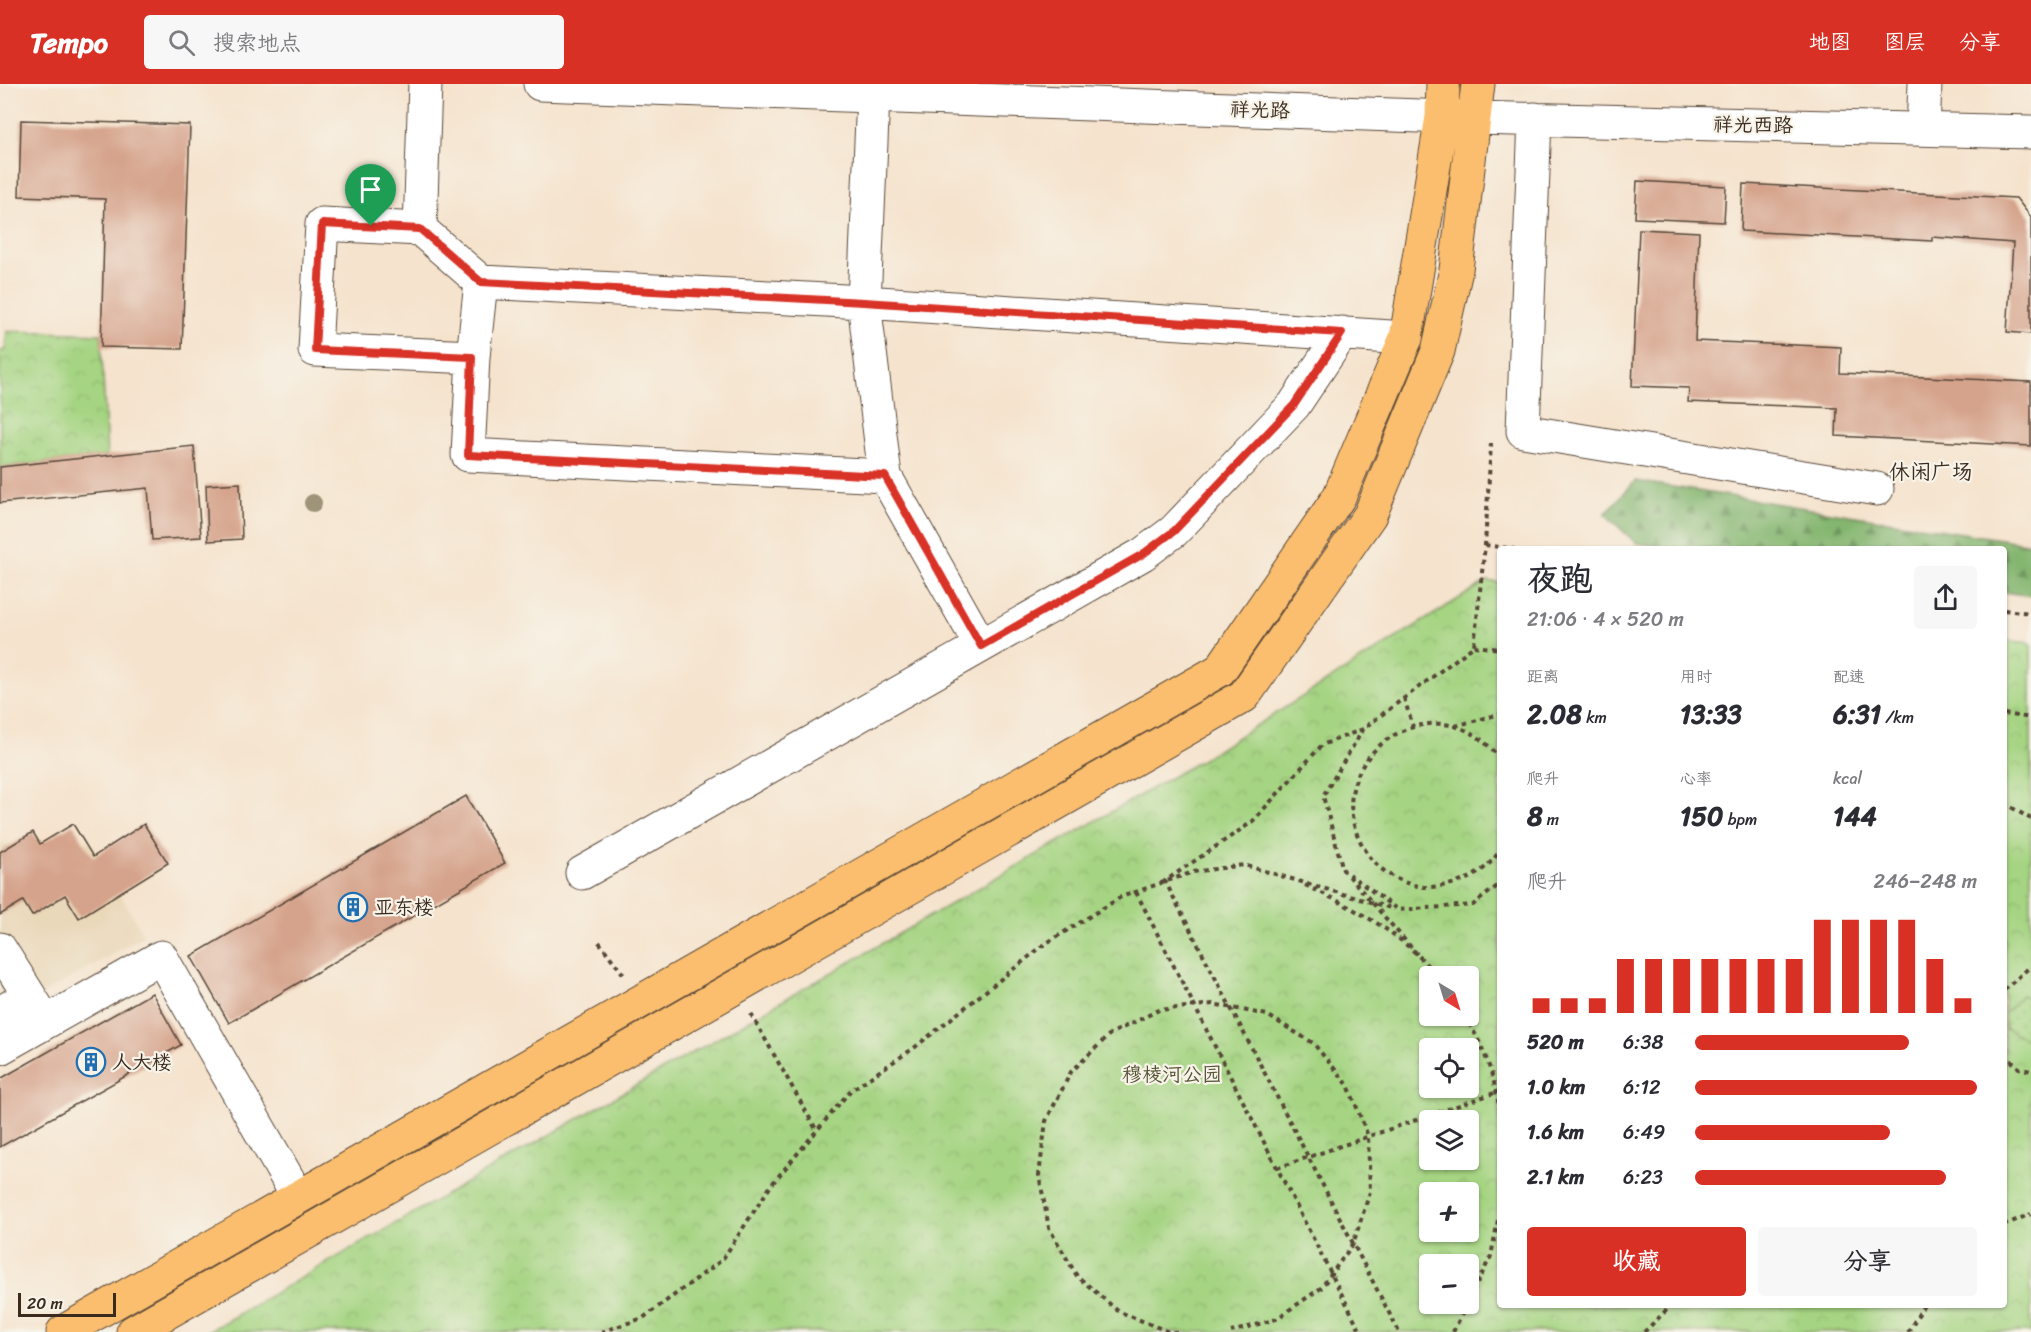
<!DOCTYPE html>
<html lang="zh">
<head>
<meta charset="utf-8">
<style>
  :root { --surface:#fff; --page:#f7f7f7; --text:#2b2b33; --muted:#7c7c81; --accent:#d93025 }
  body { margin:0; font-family:Sriracha,"LXGW WenKai TC",sans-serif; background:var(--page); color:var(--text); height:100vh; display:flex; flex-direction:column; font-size:22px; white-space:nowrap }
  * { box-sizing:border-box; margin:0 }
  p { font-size:20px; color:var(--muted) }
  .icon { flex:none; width:33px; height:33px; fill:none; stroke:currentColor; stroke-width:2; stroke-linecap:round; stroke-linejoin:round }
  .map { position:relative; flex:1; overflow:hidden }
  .panel { position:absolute; left:1497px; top:462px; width:510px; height:762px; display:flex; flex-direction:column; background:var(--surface); border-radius:6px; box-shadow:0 2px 4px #0004 }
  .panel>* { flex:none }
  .needle { width:39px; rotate:142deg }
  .buttons { position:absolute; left:1419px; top:882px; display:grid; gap:12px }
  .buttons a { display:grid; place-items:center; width:60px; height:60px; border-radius:6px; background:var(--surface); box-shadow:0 2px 4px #0004; font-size:30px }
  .scale { position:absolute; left:18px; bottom:15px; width:98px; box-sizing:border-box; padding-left:6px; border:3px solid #3b2a1e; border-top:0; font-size:16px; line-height:21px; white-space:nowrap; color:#3b2a1e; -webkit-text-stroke:4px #f7f3e8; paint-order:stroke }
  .pin { position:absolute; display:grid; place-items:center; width:51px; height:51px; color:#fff; margin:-62px -26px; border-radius:50% 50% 50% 0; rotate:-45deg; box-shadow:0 0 6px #0007 }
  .pin .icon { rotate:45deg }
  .round { display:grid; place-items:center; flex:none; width:63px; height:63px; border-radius:6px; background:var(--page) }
  .overview { display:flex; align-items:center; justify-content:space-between; height:102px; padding:0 30px }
  h1 { font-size:33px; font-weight:700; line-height:45px }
  .figures { display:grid; grid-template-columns:repeat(3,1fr); gap:9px; height:102px; padding:6px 30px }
  .figures div { display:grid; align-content:center }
  .figures b { font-size:26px; font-weight:700 }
  .figures small { font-size:16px; font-weight:400 }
  .figures p { font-size:16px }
  .chart { height:168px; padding:12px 30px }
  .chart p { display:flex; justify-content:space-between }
  .chart svg { width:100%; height:108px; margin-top:6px; stroke:var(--accent); stroke-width:6 }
  .action { display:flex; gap:12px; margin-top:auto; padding:12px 30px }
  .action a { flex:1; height:69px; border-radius:6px; background:var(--accent); color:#fff; font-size:24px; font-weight:700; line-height:69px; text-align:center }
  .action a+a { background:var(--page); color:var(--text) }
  ul { padding:0 30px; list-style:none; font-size:20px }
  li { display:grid; grid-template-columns:96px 72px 1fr; align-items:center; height:45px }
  li i { height:15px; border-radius:8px; background:var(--accent) }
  header { display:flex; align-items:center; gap:36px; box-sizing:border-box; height:84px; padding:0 30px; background:var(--accent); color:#fff }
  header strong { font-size:28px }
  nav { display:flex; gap:33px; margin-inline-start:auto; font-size:21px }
  .search { width:420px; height:54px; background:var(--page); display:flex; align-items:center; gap:15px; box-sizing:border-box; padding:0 21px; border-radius:6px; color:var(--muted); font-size:22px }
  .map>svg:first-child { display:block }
  .built { fill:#ead8ba }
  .forest { fill:url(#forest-firs); stroke:#607047; stroke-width:1.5 }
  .park { fill:url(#park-crowns); stroke:#707f50; stroke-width:1.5; fill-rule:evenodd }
  .garden { fill:url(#garden-dots); stroke:#707f50; stroke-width:1.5 }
  .building { fill:#d5a38b }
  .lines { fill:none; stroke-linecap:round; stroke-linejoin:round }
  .minor-casing { stroke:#574638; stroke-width:35 }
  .major-casing { stroke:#574638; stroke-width:35 }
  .path { stroke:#574638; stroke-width:4; stroke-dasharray:4.5 4.5; stroke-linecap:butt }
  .minor { stroke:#fff; stroke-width:33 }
  .major { stroke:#fbbe6e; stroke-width:33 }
  .tree { fill:#9e947a }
  .route-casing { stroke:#fff; stroke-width:12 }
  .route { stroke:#d93025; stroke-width:8 }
  .labels { text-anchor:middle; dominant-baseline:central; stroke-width:4.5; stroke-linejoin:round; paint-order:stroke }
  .street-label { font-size:20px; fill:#3b2a1e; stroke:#f7f3e8 }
  .poi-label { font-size:20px; fill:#3b2a1e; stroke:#f7f3e8; text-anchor:start }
  .park-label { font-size:20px; fill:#565437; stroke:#f7f3e8 }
  .neighbourhood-label { font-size:21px; fill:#3b2a1e; stroke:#f7f3e8 }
</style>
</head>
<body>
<header>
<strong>Tempo</strong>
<div class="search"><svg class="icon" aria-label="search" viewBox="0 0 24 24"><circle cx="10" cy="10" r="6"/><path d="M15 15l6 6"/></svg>搜索地点</div>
<nav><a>地图</a><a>图层</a><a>分享</a></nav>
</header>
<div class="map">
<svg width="2031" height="1248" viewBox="0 0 2031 1248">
  <defs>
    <pattern id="forest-firs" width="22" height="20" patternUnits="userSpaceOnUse" patternTransform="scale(1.5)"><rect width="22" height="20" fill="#84b670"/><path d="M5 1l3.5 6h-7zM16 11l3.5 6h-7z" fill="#6d945b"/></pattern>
    <pattern id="park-crowns" width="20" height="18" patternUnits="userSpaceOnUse" patternTransform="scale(1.5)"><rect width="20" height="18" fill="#a5d482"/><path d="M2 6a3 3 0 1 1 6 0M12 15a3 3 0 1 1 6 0" fill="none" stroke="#8fb670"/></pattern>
    <pattern id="garden-dots" width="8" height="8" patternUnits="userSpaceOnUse" patternTransform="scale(1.5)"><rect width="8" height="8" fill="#a5d482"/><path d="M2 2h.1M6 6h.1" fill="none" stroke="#8fb670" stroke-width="1.8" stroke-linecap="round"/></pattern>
  </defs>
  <rect width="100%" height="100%" fill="#f7f3e8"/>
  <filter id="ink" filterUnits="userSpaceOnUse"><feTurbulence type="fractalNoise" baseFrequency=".0167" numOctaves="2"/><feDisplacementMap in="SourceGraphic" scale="12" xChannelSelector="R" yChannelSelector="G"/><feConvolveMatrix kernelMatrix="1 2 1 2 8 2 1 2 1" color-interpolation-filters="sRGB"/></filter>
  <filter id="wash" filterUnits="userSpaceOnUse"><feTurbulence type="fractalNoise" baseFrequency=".008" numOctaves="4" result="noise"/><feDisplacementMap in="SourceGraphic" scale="24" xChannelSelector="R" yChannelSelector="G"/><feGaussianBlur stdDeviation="1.35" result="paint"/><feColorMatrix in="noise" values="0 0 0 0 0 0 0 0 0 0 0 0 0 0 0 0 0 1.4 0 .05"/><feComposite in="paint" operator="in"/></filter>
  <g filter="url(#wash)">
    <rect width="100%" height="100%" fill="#f5e3cd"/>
    <!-- built -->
    <path class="built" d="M90 758 144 852 0 934V760Z"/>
    <!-- forest -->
    <path class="forest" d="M1635 397 2031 460V512L2004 508V465H1679L1636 459 1605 430Z"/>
    <!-- park -->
    <path class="park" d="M7 247 101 250 107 372 0 383V267L5 266Z
      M1487 497 1500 499V1221H2004V556L2031 559V1248H207L1203 675ZM1430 892H1468V932H1430ZM1430 964H1468V1004H1430ZM1430 1036H1468V1076H1430ZM1430 1108H1468V1148H1430ZM1430 1180H1468V1220H1430Z"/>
    <!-- garden -->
    <path class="garden" d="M2022 911 2031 916V958L2004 943V930Z"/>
    <g id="blocks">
      <!-- building -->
      <path class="building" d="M21 36 190 41 182 265 101 263 105 115 19 112Z
        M1637 97 1726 102 1724 138 1635 134Z
        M1743 100 2016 114 2031 133V250L2007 248 2013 159 1932 153V157L1741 147Z
        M1639 145 1699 148 1695 257 1841 263 1840 289 2031 298V362L1836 352 1837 324 1688 318 1689 304 1632 302Z
        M194 362 201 453 152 456 148 404 0 419V383Z
        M240 399 242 455 208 457 206 401Z
        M466 712 505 779 229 939 191 872Z
        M73 740 93 773 144 740 168 779 79 834 65 811 32 832 23 817 0 831V768L33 748 40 760Z
        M152 909 181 961 0 1063V995Z"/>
    </g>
  </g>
  <g filter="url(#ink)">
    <use href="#blocks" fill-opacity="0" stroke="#574638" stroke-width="1.5"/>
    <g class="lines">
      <!-- minor casing -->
      <g class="minor-casing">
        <path id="minor" d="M540 0 1475 34 2031 48
          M873 12 864 218 1406 254
          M1535 35 1523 347 1877 405
          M1923 45 1925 0
          M420 145 425 0
          M481 198 473 273 315 266 322 140 420 145 481 198 864 218 885 392 981 562
          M473 273 468 371 885 392
          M582 789 1143 470 1174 447 1294 321 1342 249
          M0 865 46 938
          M0 929 29 912
          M0 964 161 873 298 1113"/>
      </g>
      <!-- major casing -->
      <g class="major-casing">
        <path id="major" d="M63 1248 1220 586 1339 413 1406 254 1442 33 1443 0
          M133 1248 1244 612 1370 431 1438 267 1456 186 1478 0"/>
      </g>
      <!-- path -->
      <path class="path" d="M1491 359 1485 461 1474 562 1364 644 1323 712 1343 786 1398 826 1473 821 1500 800
        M1485 461 1514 465
        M2004 526 2031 529
        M1474 562 1500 565
        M1404 614 1413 643
        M2004 630 2031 634
        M1455 642 1500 630
        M1363 645 1322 661 1252 738 1165 797 1399 1248
        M1500 676C1438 585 1300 683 1371 774 1383 790 1406 802 1426 803 1456 803 1484 792 1500 766
        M2004 719 2031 735
        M1349 792 1417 870
        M1305 801C1353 824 1404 849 1436 892
        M1136 808 1361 1248
        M599 858 624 891
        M2004 906 2031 882
        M751 930 817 1047
        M1464 932C1483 958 1496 997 1500 1029
        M2004 970 2019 984 2031 987
        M1277 1084 1500 1007
        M2004 1141 2031 1130
        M601 1248 643 1234 722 1176 772 1100 850 1007 914 964 1045 860 1121 813 1193 788 1244 781 1394 825
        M1177 1248H1169L1118 1227 1077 1192 1049 1144 1039 1091 1046 1037 1071 988 1110 950 1159 926 1213 920 1267 931 1313 959 1348 1001 1368 1052 1370 1108 1353 1160 1321 1204 1276 1235 1231 1248
        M1453 1248 1491 1172 1500 1126
        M1644 1248 1672 1221
        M1908 1248 1924 1221"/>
      <!-- minor -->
      <use href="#minor" class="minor"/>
      <!-- major -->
      <use href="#major" class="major"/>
    </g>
    <!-- trees -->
    <circle class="tree" cx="313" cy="419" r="9"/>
  </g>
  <g class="lines" filter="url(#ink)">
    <!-- route casing -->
    <g class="route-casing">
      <path id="route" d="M322 140 420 145 481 198 864 218 1342 249 1294 321 1174 447 1143 470 981 562 885 392 468 371 472 273 315 266Z"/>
    </g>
    <!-- route -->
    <use href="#route" class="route"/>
  </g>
  <!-- icons -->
  <defs>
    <g id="building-ring" transform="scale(1.5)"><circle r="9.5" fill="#f7f3e8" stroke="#1f6fb2" stroke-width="1.5"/><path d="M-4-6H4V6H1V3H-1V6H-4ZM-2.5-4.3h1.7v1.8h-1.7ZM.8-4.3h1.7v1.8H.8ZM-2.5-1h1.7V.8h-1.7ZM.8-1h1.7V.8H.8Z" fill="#1f6fb2"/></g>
  </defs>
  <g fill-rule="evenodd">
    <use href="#building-ring" x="353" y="823"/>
    <use href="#building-ring" x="91" y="978"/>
  </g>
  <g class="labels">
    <!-- street labels -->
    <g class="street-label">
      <text transform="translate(1260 26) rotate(2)">祥光路</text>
      <text transform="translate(1753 41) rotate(1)">祥光西路</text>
    </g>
    <!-- poi labels -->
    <g class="poi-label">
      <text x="374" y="823">亚东楼</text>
      <text x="112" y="978">人大楼</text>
    </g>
    <!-- park labels -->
    <g class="park-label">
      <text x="1172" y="990">穆棱河公园</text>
    </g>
    <!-- neighbourhood labels -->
    <g class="neighbourhood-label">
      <text x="1931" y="388">休闲广场</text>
    </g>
  </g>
</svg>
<div class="buttons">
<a><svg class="needle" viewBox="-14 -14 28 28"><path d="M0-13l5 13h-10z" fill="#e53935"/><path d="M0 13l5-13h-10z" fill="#7c7c81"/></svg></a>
<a><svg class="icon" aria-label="locate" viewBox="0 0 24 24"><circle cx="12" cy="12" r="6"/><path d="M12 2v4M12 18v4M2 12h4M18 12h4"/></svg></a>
<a><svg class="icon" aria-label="layers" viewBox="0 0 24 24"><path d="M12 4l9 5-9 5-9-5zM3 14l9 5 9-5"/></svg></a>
<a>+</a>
<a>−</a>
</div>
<div class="scale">20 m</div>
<div class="pin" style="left:371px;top:142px;background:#1e9e55"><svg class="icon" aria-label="arrive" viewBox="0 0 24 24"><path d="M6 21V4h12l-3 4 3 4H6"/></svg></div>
<section class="panel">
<div class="overview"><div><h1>夜跑</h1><p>21:06 · 4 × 520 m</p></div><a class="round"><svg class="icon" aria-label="share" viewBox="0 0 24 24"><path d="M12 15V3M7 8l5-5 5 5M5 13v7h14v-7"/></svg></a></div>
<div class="figures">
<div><p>距离</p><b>2.08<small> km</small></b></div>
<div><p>用时</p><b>13:33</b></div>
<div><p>配速</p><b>6:31<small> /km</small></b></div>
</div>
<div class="figures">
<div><p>爬升</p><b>8<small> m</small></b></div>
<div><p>心率</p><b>150<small> bpm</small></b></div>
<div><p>kcal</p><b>144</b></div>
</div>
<div class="chart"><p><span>爬升</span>246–248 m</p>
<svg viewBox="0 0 160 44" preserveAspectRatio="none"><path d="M5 44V38M15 44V38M25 44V38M35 44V22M45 44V22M55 44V22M65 44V22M75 44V22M85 44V22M95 44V22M105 44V6M115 44V6M125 44V6M135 44V6M145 44V22M155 44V38"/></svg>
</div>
<ul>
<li><b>520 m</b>6:38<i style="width:76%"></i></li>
<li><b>1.0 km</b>6:12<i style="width:100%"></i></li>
<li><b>1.6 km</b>6:49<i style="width:69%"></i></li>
<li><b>2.1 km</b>6:23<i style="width:89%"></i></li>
</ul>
<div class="action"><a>收藏</a><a>分享</a></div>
</section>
</div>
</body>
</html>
